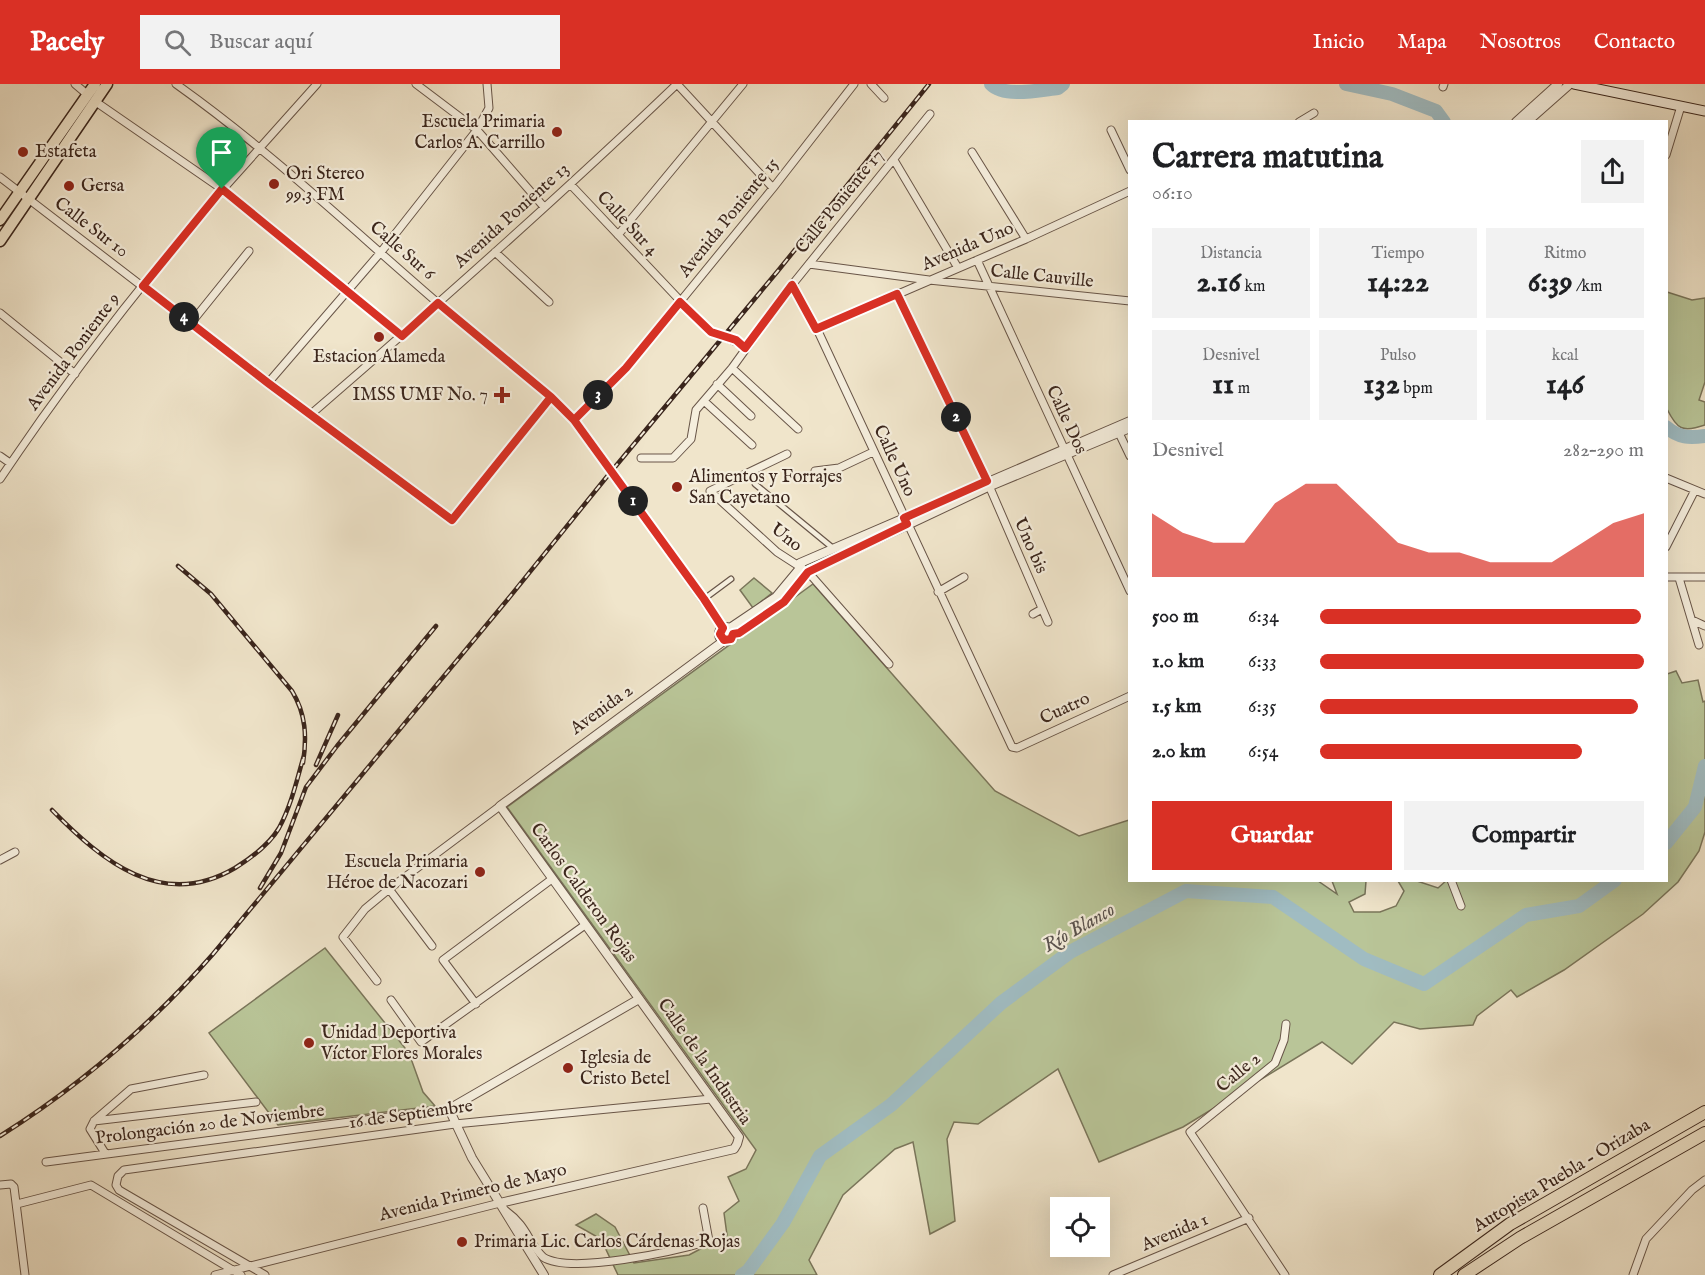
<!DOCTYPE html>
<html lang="es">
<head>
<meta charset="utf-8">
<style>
  :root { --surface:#fff; --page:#f2f2f2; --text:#202124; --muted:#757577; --accent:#d93025 }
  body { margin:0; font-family:"IM FELL English",serif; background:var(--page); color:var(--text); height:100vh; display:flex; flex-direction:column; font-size:22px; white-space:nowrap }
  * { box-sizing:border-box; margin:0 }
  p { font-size:20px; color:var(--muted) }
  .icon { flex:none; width:33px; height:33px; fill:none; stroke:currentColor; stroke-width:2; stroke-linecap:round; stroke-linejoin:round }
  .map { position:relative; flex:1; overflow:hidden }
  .panel { position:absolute; left:1128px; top:36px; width:540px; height:762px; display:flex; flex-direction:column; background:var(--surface); border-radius:0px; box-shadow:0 6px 24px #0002 }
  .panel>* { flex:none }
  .buttons { position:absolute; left:1050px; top:1113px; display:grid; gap:12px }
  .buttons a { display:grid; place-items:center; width:60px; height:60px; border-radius:0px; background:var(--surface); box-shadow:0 6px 24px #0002; font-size:30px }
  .pin { position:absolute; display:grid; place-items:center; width:51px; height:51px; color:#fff; margin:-62px -26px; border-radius:50% 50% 50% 0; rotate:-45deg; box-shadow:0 0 6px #0007 }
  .pin .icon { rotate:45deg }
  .km { position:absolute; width:30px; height:30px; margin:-15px; border-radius:50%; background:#222; color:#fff; font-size:16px; line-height:30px; text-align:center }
  .round { display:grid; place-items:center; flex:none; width:63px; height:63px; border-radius:0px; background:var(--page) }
  .summary { display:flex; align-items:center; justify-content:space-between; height:102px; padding:0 24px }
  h1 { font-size:33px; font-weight:800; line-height:45px }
  .figures { display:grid; grid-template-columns:repeat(3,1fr); gap:9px; height:102px; padding:6px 24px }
  .figures div { display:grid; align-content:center; border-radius:0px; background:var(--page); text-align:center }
  .figures b { font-size:30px; font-weight:800 }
  .figures small { font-size:16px; font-weight:400 }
  .figures p { font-size:16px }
  .chart { height:168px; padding:12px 24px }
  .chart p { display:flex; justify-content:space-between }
  .chart svg { width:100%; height:108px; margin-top:6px; fill:var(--accent); opacity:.7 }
  .primary-button { display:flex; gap:12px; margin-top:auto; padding:12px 24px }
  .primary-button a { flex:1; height:69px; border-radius:0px; background:var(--accent); color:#fff; font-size:24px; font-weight:800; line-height:69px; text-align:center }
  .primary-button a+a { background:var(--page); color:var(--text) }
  ul { padding:0 24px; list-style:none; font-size:20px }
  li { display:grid; grid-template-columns:96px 72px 1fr; align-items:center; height:45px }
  li i { height:15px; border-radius:8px; background:var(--accent) }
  header { display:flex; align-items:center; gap:36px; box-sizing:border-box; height:84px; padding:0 30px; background:var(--accent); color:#fff }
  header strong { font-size:28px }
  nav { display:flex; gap:33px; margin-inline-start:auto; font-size:21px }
  .search { width:420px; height:54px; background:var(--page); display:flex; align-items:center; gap:15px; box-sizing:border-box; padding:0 21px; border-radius:0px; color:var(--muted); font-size:22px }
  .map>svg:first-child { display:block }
  .green { fill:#b9c598; stroke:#7a755a; stroke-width:1.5 }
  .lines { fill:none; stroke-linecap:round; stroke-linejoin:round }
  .river { stroke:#a0bcc2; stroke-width:14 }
  .pedestrian-casing { stroke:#685548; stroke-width:7 }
  .minor-casing { stroke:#685548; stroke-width:9 }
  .tertiary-casing { stroke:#685548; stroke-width:10 }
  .secondary-casing { stroke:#3a251c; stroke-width:11 }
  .primary-casing { stroke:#3a251c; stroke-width:13 }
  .motorway-casing { stroke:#3a251c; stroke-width:14 }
  .pedestrian { stroke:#f5eedd; stroke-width:4.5 }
  .minor { stroke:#f5eedd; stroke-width:7 }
  .tertiary { stroke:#f5eedd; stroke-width:8 }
  .secondary { stroke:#f5eedd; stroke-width:9 }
  .primary { stroke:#f0e5cb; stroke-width:10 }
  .motorway { stroke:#f0e5cb; stroke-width:12 }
  .rail-casing { stroke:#3a251c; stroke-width:4.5 }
  .rail { stroke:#f5eedd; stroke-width:2; stroke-dasharray:7; stroke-linecap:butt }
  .route-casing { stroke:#fff; stroke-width:12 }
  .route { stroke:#d93025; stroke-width:8 }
  .poi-dot { fill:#8f2418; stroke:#f5eedd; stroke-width:2 }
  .labels { text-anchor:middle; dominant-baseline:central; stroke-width:4.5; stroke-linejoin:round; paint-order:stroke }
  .poi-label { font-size:18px; fill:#3a251c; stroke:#f5eedd; text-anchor:start }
  .street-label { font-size:18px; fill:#3a251c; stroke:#f5eedd }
  .water-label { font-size:20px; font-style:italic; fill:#59524e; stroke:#f5eedd }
</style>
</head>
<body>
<header>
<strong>Pacely</strong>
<div class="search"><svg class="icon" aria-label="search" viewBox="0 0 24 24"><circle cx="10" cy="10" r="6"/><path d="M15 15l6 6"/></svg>Buscar aquí</div>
<nav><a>Inicio</a><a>Mapa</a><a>Nosotros</a><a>Contacto</a></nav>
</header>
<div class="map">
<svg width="1705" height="1191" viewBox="0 0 1705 1191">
  <rect width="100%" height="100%" fill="#f0e5cb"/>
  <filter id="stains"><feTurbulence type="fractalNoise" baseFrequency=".00333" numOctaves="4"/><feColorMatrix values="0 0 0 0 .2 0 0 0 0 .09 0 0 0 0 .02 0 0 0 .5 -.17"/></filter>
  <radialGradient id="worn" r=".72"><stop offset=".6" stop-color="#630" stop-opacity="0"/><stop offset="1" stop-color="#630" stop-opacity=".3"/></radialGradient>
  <!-- green -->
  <path class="green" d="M1667 208 1692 216 1705 214V298L1699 316 1705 318V341C1682 349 1677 345 1667 325Z
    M754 494 772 509 753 524 740 506Z
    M813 500 995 707 1079 752 1129 736 1130 796 1318 797 1337 810 1332 797H1366L1365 810 1349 818 1354 828H1380L1396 822 1404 807 1398 797H1417L1438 804 1447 796H1666L1667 590 1676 587 1682 599 1698 596 1703 618 1705 617V748L1699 767 1678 798 1643 830 1564 886 1517 913 1511 906 1477 932 1473 941 1420 945 1394 938 1352 980 1322 958 1183 1043 1099 1078 1058 985 978 1040 954 1038 947 1055 955 1137 930 1150 913 1058 895 1065 843 1111 809 1176 817 1191H618L601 1155 576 1141 596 1130 615 1143 634 1179 689 1171 727 1151 724 1129 739 1117 728 1093 746 1085 756 1066 507 723Z
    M325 864 409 969 423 1008 435 1022 278 1041 209 949Z"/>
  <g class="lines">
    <!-- river -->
    <path class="river" d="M991 0C1004 14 1040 6 1058 4L1063 0
      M1346 0 1392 10 1436 27 1444 38
      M1666 343C1679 354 1689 354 1705 352
      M1666 759 1695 723 1705 682
      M742 1191 748 1187 783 1139 820 1072 891 1021 1001 919 1070 868 1186 807 1273 813 1364 875 1424 900 1526 831 1579 822 1615 796"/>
    <!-- pedestrian casing -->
    <g class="pedestrian-casing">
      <path id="pedestrian" d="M755 400 834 465
        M704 515 731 495"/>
    </g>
    <!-- minor casing -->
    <g class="minor-casing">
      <path id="minor" d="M75 0 88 11
        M176 0C269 66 352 145 439 220 484 258 532 294 574 335L723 544
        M416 0 477 46 544 123
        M677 0 773 104
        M871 0 884 14
        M1443 3 1444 0
        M96 18 222 105 346 208 402 252
        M1299 38 1314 29
        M1111 46 1130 86
        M972 68 1026 155
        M1666 71 1681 22
        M894 76 958 184
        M0 93 268 299 452 436 551 313
        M571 101 706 244C718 254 733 253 745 264
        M618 151 743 0
        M495 168 549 218
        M977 176 1130 507
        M809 180 929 196 1130 217
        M792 201 817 245 1012 663 1017 664 1130 612
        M897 210 987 397 1048 538
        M0 229 75 290
        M191 239 249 167
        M817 245 1026 155 1130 107
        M732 284 798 345
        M268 299 381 168 477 46 489 24 487 0
        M717 300 751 332
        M704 317 752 361
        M310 331C435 223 558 114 677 0
        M574 335 626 284 773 104 854 0
        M1119 349 1130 372
        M787 370 710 407 777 468 808 488 889 580
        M0 372 10 379
        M641 374H673L691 355 696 326 732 284 792 201 930 30
        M815 387 839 384 873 368
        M1666 394 1705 410
        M0 395C68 294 143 197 223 105 254 70 286 35 317 0
        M1666 463 1695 406
        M1666 493H1705
        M1679 494 1699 561
        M938 508 964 493
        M1033 530 1042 525
        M1692 536 1705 542
        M0 776 15 768
        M1451 796 1461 822
        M389 805 432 862
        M377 897 343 853 365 825 389 805 500 722
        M391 916 421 958 585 841
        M476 920 443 876 552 795
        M94 1037 256 1018
        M105 1069 90 1045 94 1037 131 1005 204 991
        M46 1078 449 1025
        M0 1101 11 1100 14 1103 25 1191
        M17 1120 91 1101 241 1191
        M506 1127C527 1142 528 1158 543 1173 570 1191 676 1167 709 1157L703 1124
        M215 1191 500 1119
        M265 1191 119 1106 116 1101 118 1092 124 1086 455 1040 711 1015
        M1113 1191 1249 1134
        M1285 1191 1190 1048 1275 979 1284 956 1286 940
        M1633 1191 1646 1155 1692 1106 1705 1096"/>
    </g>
    <!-- tertiary casing -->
    <g class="tertiary-casing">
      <path id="tertiary" d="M1516 38 1558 0
        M1527 38 1570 0
        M719 550a7 7 0 1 1 14 0a7 7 0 1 1-14 0Z
        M730 544 776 513 801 483 800 479 1130 337
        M733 550H739L784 518 808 488 988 403 1130 344
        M500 1119 734 1065 737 1060 739 1053 500 722 725 556
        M544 1191 472 1074 449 1025 639 915"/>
    </g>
    <!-- secondary casing -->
    <g class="secondary-casing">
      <path id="secondary" d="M1574 0 1705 27"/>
    </g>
    <!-- primary casing -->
    <g class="primary-casing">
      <path id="primary" d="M0 136 95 0
        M0 157 107 0"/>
    </g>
    <!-- motorway casing -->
    <g class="motorway-casing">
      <path id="motorway" d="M1440 1191 1510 1140 1705 1028
        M1464 1191 1520 1154 1705 1049"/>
    </g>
    <!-- pedestrian -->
    <use href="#pedestrian" class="pedestrian"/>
    <!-- minor -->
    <use href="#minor" class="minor"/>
    <!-- tertiary -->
    <use href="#tertiary" class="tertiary"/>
    <!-- secondary -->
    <use href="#secondary" class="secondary"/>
    <!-- primary -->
    <use href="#primary" class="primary"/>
    <!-- motorway -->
    <use href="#motorway" class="motorway"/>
    <!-- rail casing -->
    <g class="rail-casing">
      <path id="rail" d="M178 482 211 510 292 607C306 630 307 653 303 679
        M316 681 338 631
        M52 726C102 777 162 827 235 784 251 774 269 761 279 744 291 722 297 696 304 671
        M260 804 281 769 306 703 337 662 436 542
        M0 1052C81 1001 150 942 213 870L508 515 605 395 777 188 929 0"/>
    </g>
    <!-- rail -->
    <use href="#rail" class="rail"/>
  </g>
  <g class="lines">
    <!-- route casing -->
    <g class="route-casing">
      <path id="route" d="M222 105 402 252 438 219 551 313 574 336 704 515 723 544 720 550 724 556 731 555 733 550 739 549 784 518 808 488 907 440 904 434 987 397 897 210 816 245 792 201 745 264 736 256 711 248 680 218 626 284 574 336 551 313 452 436 268 299 143 202 222 105"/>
    </g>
    <!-- route -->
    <use href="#route" class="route"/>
  </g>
  <!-- markers -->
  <g class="poi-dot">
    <circle cx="557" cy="48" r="6"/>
    <circle cx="23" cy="68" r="6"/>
    <circle cx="274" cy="100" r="6"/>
    <circle cx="69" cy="102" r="6"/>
    <circle cx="379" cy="253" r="6"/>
    <path d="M499 302h6v6h6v6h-6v6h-6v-6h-6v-6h6z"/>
    <circle cx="677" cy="403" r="6"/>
    <circle cx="480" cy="788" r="6"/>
    <circle cx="309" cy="959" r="6"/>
    <circle cx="568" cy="984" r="6"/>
    <circle cx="462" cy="1158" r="6"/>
  </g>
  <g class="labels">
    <!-- poi labels -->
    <g class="poi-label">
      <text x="545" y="38" text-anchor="end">Escuela Primaria<tspan x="545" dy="21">Carlos A. Carrillo</tspan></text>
      <text x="35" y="68">Estafeta</text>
      <text x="286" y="90">Ori Stereo<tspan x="286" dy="21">99.3 FM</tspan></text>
      <text x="81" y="102">Gersa</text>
      <text x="379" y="273" text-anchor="middle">Estacion Alameda</text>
      <text x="488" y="311" text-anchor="end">IMSS UMF No. 7</text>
      <text x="689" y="393">Alimentos y Forrajes<tspan x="689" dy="21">San Cayetano</tspan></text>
      <text x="468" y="778" text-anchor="end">Escuela Primaria<tspan x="468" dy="21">Héroe de Nacozari</tspan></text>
      <text x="321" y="949">Unidad Deportiva<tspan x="321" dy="21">Víctor Flores Morales</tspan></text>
      <text x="580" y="974">Iglesia de<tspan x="580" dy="21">Cristo Betel</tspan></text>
      <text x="474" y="1158">Primaria Lic. Carlos Cárdenas Rojas</text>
    </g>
    <!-- street labels -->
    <g class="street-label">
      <text transform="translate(840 118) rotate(-51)">Calle Poniente 17</text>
      <text transform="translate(512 132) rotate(-42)">Avenida Poniente 13</text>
      <text transform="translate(729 134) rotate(-51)">Avenida Poniente 15</text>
      <text transform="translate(627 140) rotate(47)">Calle Sur 4</text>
      <text transform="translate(91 144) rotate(37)">Calle Sur 10</text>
      <text transform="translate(968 163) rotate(-23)">Avenida Uno</text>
      <text transform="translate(402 167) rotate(41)">Calle Sur 6</text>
      <text transform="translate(1042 193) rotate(6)">Calle Cauville</text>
      <text transform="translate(74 268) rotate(-53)">Avenida Poniente 9</text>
      <text transform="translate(1066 336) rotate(65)">Calle Dos</text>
      <text transform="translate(894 377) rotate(65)">Calle Uno</text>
      <text transform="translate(786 454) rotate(38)">Uno</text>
      <text transform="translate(1030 462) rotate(66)">Uno bis</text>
      <text transform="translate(1065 625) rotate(-25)">Cuatro</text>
      <text transform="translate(602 626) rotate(-36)">Avenida 2</text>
      <text transform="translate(583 809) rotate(54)">Carlos Calderon Rojas</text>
      <text transform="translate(704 978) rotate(55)">Calle de la Industria</text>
      <text transform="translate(1239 989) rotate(-40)">Calle 2</text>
      <text transform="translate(411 1031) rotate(-8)">16 de Septiembre</text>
      <text transform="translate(210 1041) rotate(-7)">Prolongación 20 de Noviembre</text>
      <text transform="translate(1562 1092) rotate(-31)">Autopista Puebla - Orizaba</text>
      <text transform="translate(473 1109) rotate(-14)">Avenida Primero de Mayo</text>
      <text transform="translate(1175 1149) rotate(-23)">Avenida 1</text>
    </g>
    <!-- water labels -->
    <g class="water-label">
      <text transform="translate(1079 844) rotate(-30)">Río Blanco</text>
    </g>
  </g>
  <rect width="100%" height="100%" filter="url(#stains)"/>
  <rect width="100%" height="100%" fill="url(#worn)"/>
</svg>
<div class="buttons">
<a><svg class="icon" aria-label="locate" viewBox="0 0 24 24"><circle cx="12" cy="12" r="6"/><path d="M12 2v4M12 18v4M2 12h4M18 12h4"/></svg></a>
</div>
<div class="pin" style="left:222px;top:105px;background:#1e9e55"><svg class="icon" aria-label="arrive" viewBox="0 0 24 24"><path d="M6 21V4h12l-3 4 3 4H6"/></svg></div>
<b class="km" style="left:633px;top:417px">1</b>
<b class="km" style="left:956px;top:333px">2</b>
<b class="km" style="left:598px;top:311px">3</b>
<b class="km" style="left:184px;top:233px">4</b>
<section class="panel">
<div class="summary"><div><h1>Carrera matutina</h1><p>06:10</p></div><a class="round"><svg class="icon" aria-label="share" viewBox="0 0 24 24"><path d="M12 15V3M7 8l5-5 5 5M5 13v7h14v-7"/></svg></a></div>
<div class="figures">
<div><p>Distancia</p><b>2.16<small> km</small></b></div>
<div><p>Tiempo</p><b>14:22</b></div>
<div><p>Ritmo</p><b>6:39<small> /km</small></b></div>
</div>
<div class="figures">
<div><p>Desnivel</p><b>11<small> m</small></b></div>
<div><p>Pulso</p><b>132<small> bpm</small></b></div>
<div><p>kcal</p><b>146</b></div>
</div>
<div class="chart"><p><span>Desnivel</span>282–290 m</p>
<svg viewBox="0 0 160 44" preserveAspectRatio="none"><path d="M0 44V18L10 26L20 30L30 30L40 14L50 6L60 6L70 18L80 30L90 34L100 34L110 38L120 38L130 38L140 30L150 22L160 18V44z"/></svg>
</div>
<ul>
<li><b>500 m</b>6:34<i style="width:99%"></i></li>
<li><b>1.0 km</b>6:33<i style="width:100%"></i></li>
<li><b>1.5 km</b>6:35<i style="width:98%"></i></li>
<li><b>2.0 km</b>6:54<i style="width:81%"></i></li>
</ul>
<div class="primary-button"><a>Guardar</a><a>Compartir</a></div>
</section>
</div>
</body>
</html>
